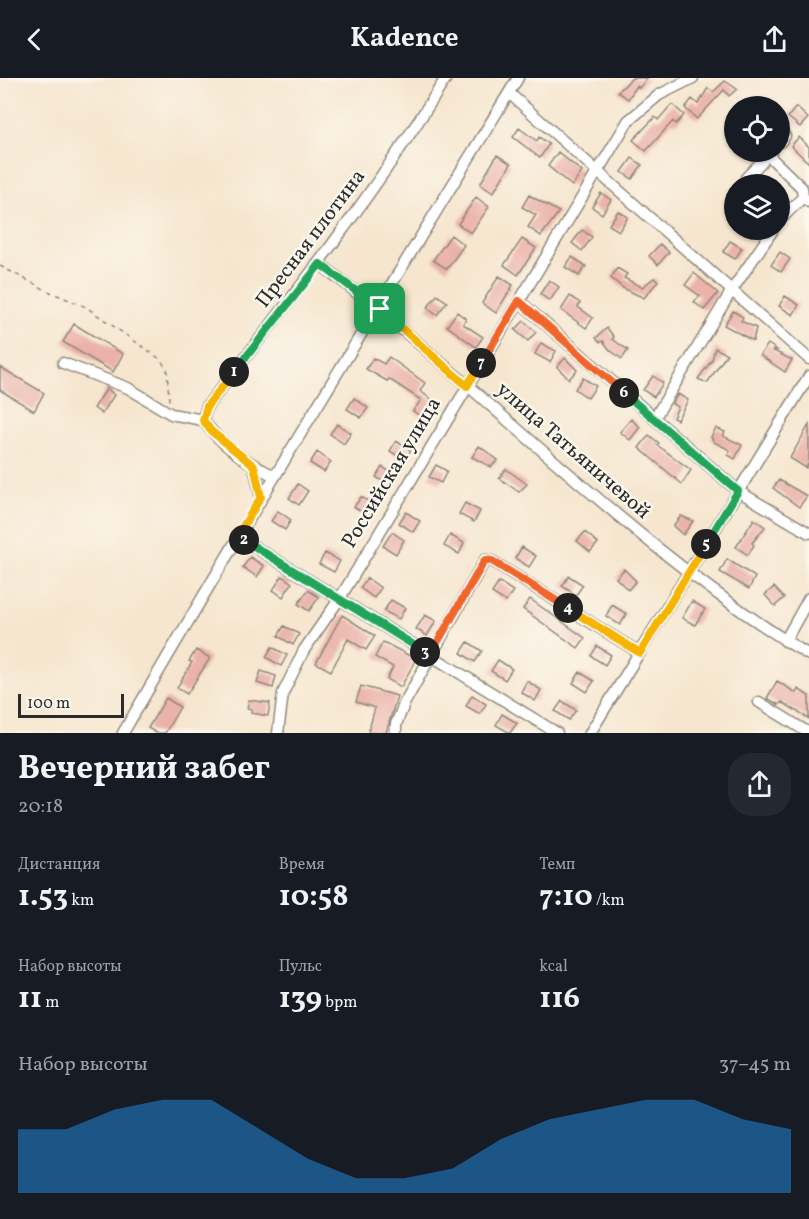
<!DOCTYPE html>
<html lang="ru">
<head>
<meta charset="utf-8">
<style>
  :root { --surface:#171b24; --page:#242831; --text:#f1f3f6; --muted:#9ea1a6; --accent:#1f6fb2 }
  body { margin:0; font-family:Vollkorn,serif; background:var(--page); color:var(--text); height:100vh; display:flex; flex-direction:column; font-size:22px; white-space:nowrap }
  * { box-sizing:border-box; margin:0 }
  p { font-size:20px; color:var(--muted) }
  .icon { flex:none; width:33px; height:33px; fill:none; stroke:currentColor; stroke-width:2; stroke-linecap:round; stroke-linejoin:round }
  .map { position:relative; height:655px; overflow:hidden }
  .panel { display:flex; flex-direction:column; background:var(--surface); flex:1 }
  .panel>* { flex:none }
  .tools { position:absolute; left:724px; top:18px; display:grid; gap:12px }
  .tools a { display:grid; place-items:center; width:66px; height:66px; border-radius:50%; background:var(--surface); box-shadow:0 2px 4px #0004; font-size:30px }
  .scale { position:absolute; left:18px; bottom:15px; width:106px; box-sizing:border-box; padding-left:6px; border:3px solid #2b2b2b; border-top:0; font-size:16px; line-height:21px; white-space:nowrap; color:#2b2b2b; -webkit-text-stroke:4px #fbf7ec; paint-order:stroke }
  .pin { position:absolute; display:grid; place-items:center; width:51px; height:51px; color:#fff; margin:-26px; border-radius:12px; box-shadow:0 3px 9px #0006 }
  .km { position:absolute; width:30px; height:30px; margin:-15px; border-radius:50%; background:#222; color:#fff; font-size:16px; line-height:30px; text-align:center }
  .round { display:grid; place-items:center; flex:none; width:63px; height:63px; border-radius:24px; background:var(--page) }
  .overview { display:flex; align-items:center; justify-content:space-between; height:102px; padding:0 18px }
  h1 { font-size:33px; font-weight:700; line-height:45px }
  .metrics { display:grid; grid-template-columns:repeat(3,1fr); gap:9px; height:102px; padding:6px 18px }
  .metrics div { display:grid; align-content:center }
  .metrics b { font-size:30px; font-weight:700 }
  .metrics small { font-size:16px; font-weight:400 }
  .metrics p { font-size:16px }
  .chart { height:168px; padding:12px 18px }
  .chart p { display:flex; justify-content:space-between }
  .chart svg { width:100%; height:108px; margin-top:6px; fill:var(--accent); opacity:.7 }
  header { display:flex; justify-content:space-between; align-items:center; height:78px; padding:0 18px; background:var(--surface); font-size:27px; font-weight:700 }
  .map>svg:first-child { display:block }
  .building { fill:#ebb2a9 }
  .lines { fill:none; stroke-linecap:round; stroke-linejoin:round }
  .minor-casing { stroke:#90887d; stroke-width:13 }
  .path { stroke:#90887d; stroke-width:1.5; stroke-dasharray:4.5 4.5; stroke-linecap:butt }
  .minor { stroke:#fff; stroke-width:10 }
  .split-1-casing { stroke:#fff; stroke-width:12 }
  .split-2-casing { stroke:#fff; stroke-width:12 }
  .split-3-casing { stroke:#fff; stroke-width:12 }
  .split-4-casing { stroke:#fff; stroke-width:12 }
  .split-5-casing { stroke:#fff; stroke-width:12 }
  .split-6-casing { stroke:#fff; stroke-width:12 }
  .split-7-casing { stroke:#fff; stroke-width:12 }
  .split-8-casing { stroke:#fff; stroke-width:12 }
  .split-1 { stroke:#22a559; stroke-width:8 }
  .split-2 { stroke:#f5b400; stroke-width:8 }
  .split-3 { stroke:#22a559; stroke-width:8 }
  .split-4 { stroke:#f0652b; stroke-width:8 }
  .split-5 { stroke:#f5b400; stroke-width:8 }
  .split-6 { stroke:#22a559; stroke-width:8 }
  .split-7 { stroke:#f0652b; stroke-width:8 }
  .split-8 { stroke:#f5b400; stroke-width:8 }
  .labels { text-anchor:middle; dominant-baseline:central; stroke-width:5; stroke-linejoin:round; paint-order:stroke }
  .street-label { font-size:21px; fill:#2b2b2b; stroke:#fbf7ec }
</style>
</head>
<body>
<header><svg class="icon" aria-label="back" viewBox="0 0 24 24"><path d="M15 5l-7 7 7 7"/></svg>Kadence<svg class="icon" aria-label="share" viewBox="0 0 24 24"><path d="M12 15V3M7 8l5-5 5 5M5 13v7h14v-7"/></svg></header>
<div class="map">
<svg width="809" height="655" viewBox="0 0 809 655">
  <rect width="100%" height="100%" fill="#fbf7ec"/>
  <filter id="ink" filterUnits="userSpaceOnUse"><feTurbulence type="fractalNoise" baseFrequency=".0167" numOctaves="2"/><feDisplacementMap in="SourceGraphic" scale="12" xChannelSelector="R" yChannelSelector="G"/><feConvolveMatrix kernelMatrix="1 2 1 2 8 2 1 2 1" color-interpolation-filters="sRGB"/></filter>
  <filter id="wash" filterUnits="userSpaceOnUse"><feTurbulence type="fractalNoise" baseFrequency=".008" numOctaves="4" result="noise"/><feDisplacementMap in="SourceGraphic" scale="24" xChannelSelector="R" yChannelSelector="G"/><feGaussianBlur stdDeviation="1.35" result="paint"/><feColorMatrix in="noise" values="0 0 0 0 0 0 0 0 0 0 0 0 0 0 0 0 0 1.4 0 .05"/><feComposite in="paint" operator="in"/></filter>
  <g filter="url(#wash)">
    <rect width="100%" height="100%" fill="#f6e6cf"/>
    <g id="blocks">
      <!-- building -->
      <path class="building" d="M632 0H648L639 10 637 8 628 21 618 14Z
        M725 3 737 11 729 18 724 12 697 41 685 30 692 21 698 26 708 10 713 14Z
        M672 26 684 37 676 46 673 43 646 73 633 62 655 39 658 42Z
        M796 29 808 40 800 49 788 39Z
        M519 50 537 63 539 59 549 66 540 80 513 59Z
        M799 59 809 69V85L791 68Z
        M558 74 582 94 572 108 548 88Z
        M497 77 511 86 493 115 480 106Z
        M632 80 642 87 632 101 622 94Z
        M601 115 611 122 602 136 592 129Z
        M529 117 559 134 541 158 528 149 536 137 522 129Z
        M476 119 489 129 471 155 458 146Z
        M618 133 628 139 619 153 609 147Z
        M582 152 592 159 582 173 572 165Z
        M451 157 464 167 447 191 433 182Z
        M522 161 536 170 518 197 504 187Z
        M730 163 742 170 735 181 723 174Z
        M660 166 669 174 658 187 649 178Z
        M780 174 790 181 781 194 771 187Z
        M572 179 586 188 579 198 565 189Z
        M617 190 627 196 624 200 642 209 654 200 658 203 644 220 623 210 611 200Z
        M694 195 718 215 704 232 694 224 700 218 685 207Z
        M499 198 513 207 496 235 482 225Z
        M549 202 559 209 550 223 540 216Z
        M437 217 447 224 437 237 427 230Z
        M570 218 580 225 578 229 593 240 586 250 561 232Z
        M785 218 799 227 793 237 779 228Z
        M733 233 743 239 741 243 756 250 753 263 724 247Z
        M457 234 466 241 463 246 483 259 476 269 447 248Z
        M524 243 536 254 528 263 515 252Z
        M74 246 123 276 113 294 63 264Z
        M607 250 614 259 612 261 628 272 622 281 610 272 603 263 600 264 596 260Z
        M541 265 556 273 550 284 535 276Z
        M768 266 777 272H772L792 282 785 294 760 277Z
        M715 270 727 276 707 305 698 301 712 282Z
        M389 279 425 305 420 313 434 323 425 341 413 333 421 322 389 301 387 303 366 291 373 280 384 286Z
        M565 280 577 292 569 301 557 289Z
        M0 289 44 315 34 333 0 312Z
        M653 298 663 305 654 319 643 312Z
        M583 300 596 308 588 320 575 311Z
        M107 310 114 317 102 336 94 330Z
        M678 316 688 322 677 342 673 340 678 329 672 326Z
        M354 320 368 330 361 340 347 331Z
        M631 341 640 349 630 362 620 354Z
        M337 346 351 355 344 366 330 356Z
        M809 347V385L806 390 790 380Z
        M716 350 725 354 723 358 742 367 735 381 728 377 730 373 726 370 714 364 711 359Z
        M649 357 659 365 657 367 691 392 682 406 639 370Z
        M396 363 411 372 404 382 390 373Z
        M479 368 498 382 491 389 472 379Z
        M317 374 331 384 324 394 310 385Z
        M436 387 447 393 441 405 429 399Z
        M382 389 396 397 390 408 376 399Z
        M506 391 527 406 519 414 499 400Z
        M779 402 807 418 799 429 773 410Z
        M298 406 308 413 299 427 289 420Z
        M361 419 375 427 369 438 354 429Z
        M465 425 480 433 474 444 459 436Z
        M278 433 291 442 285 452 271 443Z
        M406 434 420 443 413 454 399 445Z
        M681 438 693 443 683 457 673 448Z
        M754 441 765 449 752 465 754 467 748 477 736 469Z
        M392 454 404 462 396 476 383 468Z
        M585 454 598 465 590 474 577 463Z
        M450 457 464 465 459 476 444 468Z
        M522 469 536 478 529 489 515 480Z
        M325 475 340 483 334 494 319 486Z
        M250 479 264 488 257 499 243 489Z
        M727 481 755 499 749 511 720 494Z
        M624 491 636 503 628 512 616 500Z
        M282 498 292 505 283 519 273 512Z
        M569 498 583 507 576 517 562 508Z
        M367 500 381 510 374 520 360 510Z
        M499 504 513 513 506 524 492 515Z
        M774 509 784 520 775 528 765 517Z
        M308 512 319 519 309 533 298 526Z
        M530 521 585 560 578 570 523 531Z
        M391 522 405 530 399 541 384 533Z
        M692 523 705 531 695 547 682 540Z
        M612 527 627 536 620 547 606 538Z
        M342 537 375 558 366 572 348 561 331 593 316 585Z
        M425 537 436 543 427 558 416 551Z
        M284 548 299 556 293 567 278 558Z
        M383 564 416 581 401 609 387 601 393 589 375 579Z
        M468 564 482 573 475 584 461 575Z
        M597 568 611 577 605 587 591 578Z
        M272 569 287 577 281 588 266 579Z
        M196 572 210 580 187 616 177 610 192 584 189 583Z
        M498 582 512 591 505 602 491 593Z
        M261 593 276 598 273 610 257 605Z
        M580 594 594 603 587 614 573 605Z
        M527 603 541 612 535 623 521 614Z
        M777 603 796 615 798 611 809 618V641L782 624 779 627 767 620Z
        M361 608 397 618 386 655H368L375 630 356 624Z
        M472 617 486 626 480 636 466 628Z
        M166 620 180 629 165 655H156L148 650Z
        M249 622 270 625 268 638 251 635 252 631 247 630Z
        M562 623 576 632 569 642 555 633Z
        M502 636 517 645 510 655 496 647Z"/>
    </g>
  </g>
  <g filter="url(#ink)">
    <use href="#blocks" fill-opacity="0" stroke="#90887d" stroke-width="1.5"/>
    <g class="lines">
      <!-- minor casing -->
      <g class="minor-casing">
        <path id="minor" d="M509 15 809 281
          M780 64 785 58
          M768 77 802 110 803 119 809 124
          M745 106 746 100 771 74
          M780 142 803 119
          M320 186C487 312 629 468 809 577
          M519 223 738 413 809 455
          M63 285 128 310 171 336 203 342C220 366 248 385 274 398
          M654 341 732 212 773 152
          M203 342 207 328C292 221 374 116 446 0
          M254 388 261 419
          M237 458 557 655
          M785 563 809 520
          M759 624 809 655
          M123 655C251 434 385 217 518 0
          M278 655 283 615 304 572 340 520 628 43 659 17 693 0
          M396 655V646L405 624 485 482 492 483 640 575
          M590 655 809 298"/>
      </g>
      <!-- path -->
      <path class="path" d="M0 188 48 213 86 229 160 281 167 291 169 323"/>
      <!-- minor -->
      <use href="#minor" class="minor"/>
    </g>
  </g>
  <g class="lines" filter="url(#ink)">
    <!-- split-1 casing -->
    <g class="split-1-casing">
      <path id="split-1" d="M234 294 320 186 380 231"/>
    </g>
    <!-- split-2 casing -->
    <g class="split-2-casing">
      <path id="split-2" d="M234 294 207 328 203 342 211 353 254 388 261 419 237 458 244 462"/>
    </g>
    <!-- split-3 casing -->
    <g class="split-3-casing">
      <path id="split-3" d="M244 462 425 574"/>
    </g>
    <!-- split-4 casing -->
    <g class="split-4-casing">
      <path id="split-4" d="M425 574 430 577 485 482 492 483 568 530"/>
    </g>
    <!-- split-5 casing -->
    <g class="split-5-casing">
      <path id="split-5" d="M568 530 640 575 706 466"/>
    </g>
    <!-- split-6 casing -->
    <g class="split-6-casing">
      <path id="split-6" d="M624 315 738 413 706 466"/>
    </g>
    <!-- split-7 casing -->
    <g class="split-7-casing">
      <path id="split-7" d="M481 285 519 223 624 315"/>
    </g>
    <!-- split-8 casing -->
    <g class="split-8-casing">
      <path id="split-8" d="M380 231 467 308 481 285"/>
    </g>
    <!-- split-1 -->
    <use href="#split-1" class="split-1"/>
    <!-- split-2 -->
    <use href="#split-2" class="split-2"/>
    <!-- split-3 -->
    <use href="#split-3" class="split-3"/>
    <!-- split-4 -->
    <use href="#split-4" class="split-4"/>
    <!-- split-5 -->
    <use href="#split-5" class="split-5"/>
    <!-- split-6 -->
    <use href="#split-6" class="split-6"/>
    <!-- split-7 -->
    <use href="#split-7" class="split-7"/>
    <!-- split-8 -->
    <use href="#split-8" class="split-8"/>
  </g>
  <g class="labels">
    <!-- street labels -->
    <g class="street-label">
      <text transform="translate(311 161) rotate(-53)">Пресная плотина</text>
      <text transform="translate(573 373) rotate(41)">улица Татьяничевой</text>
      <text transform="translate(392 395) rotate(-59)">Российская улица</text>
    </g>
  </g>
</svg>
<div class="tools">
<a><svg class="icon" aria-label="locate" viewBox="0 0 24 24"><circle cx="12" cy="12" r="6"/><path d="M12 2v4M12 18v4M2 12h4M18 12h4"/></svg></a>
<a><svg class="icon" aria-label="layers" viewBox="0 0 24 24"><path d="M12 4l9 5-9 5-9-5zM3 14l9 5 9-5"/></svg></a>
</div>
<div class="scale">100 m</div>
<div class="pin" style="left:380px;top:231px;background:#1e9e55"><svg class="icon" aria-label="arrive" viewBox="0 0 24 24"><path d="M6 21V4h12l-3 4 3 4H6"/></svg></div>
<b class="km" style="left:234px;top:294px">1</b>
<b class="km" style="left:244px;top:462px">2</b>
<b class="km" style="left:425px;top:574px">3</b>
<b class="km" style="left:568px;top:530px">4</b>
<b class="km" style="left:706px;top:466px">5</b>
<b class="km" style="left:624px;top:315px">6</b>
<b class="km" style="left:481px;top:285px">7</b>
</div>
<section class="panel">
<div class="overview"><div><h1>Вечерний забег</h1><p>20:18</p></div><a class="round"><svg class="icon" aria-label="share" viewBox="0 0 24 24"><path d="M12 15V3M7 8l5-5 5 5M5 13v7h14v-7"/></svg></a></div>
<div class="metrics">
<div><p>Дистанция</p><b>1.53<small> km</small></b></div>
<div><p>Время</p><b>10:58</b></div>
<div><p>Темп</p><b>7:10<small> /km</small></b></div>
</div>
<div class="metrics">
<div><p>Набор высоты</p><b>11<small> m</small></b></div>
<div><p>Пульс</p><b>139<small> bpm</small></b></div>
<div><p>kcal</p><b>116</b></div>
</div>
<div class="chart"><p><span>Набор высоты</span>37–45 m</p>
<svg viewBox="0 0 160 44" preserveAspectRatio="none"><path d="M0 44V18L10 18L20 10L30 6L40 6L50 18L60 30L70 38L80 38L90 34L100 22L110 14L120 10L130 6L140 6L150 14L160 18V44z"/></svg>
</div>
</section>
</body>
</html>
